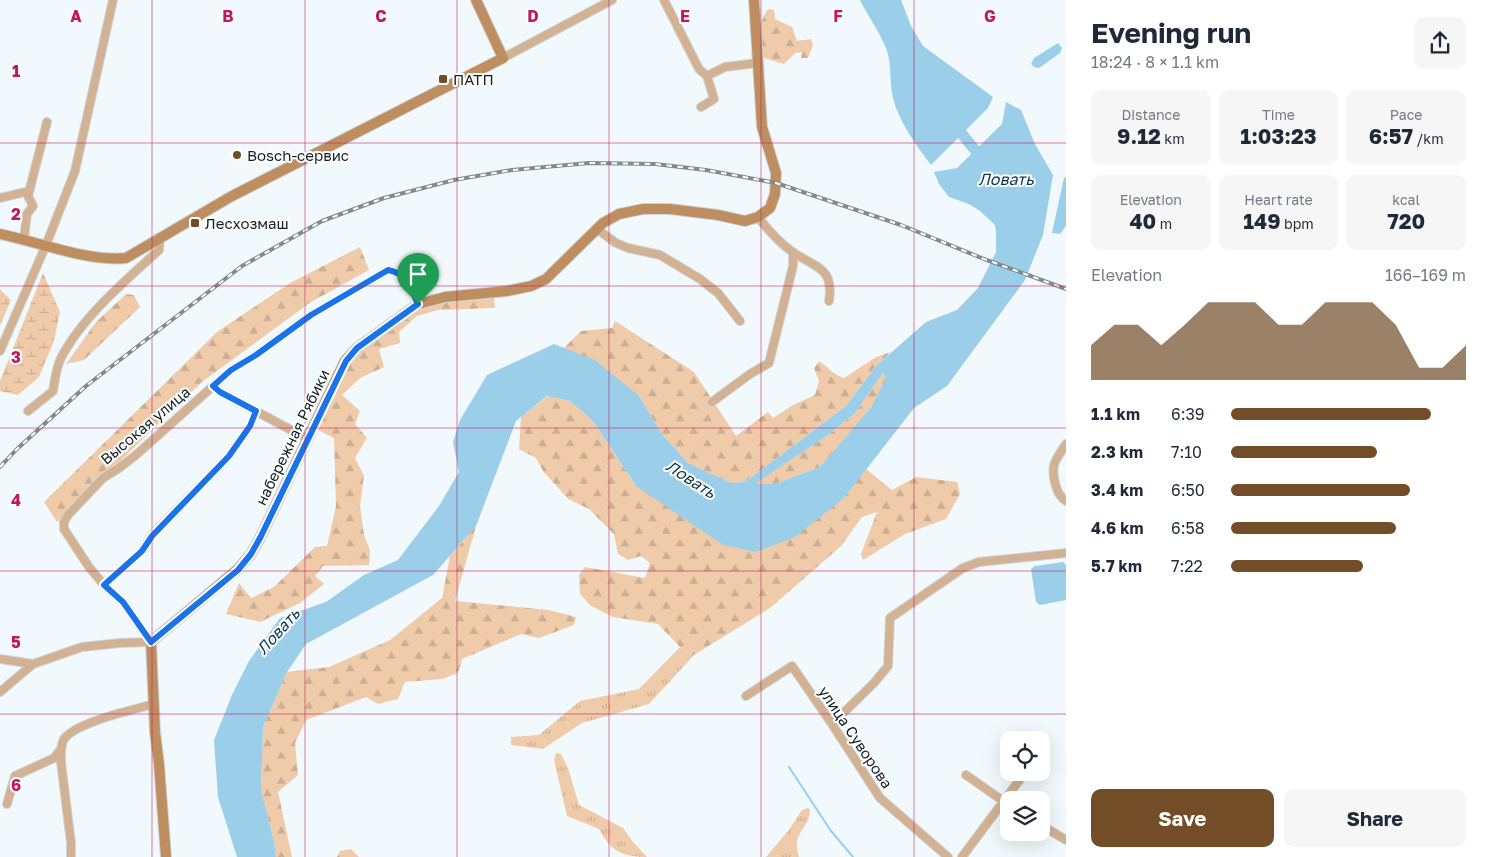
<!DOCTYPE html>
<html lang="en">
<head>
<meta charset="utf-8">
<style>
  :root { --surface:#fff; --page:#f6f6f7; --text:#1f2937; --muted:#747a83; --accent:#724d28 }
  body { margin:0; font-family:"Golos Text",sans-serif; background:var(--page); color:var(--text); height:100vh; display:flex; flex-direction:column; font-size:19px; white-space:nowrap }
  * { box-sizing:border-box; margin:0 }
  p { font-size:16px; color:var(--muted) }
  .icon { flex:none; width:28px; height:28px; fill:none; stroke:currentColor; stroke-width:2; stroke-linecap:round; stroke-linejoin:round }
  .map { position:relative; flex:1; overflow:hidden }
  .sheet { display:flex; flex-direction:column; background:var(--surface); width:425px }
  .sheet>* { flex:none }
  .buttons { position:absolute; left:1000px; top:731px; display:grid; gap:10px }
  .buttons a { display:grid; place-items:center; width:50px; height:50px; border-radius:10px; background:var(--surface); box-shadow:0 5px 20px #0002; font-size:25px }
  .pin { position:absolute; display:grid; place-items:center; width:42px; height:42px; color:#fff; margin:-51px -21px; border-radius:50% 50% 50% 0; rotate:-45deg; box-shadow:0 0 5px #0007 }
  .pin .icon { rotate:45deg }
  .round { display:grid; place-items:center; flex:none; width:52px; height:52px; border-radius:10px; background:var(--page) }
  .headline { display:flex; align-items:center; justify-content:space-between; height:85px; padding:0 25px }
  h1 { font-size:28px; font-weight:700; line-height:38px }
  .stats { display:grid; grid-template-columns:repeat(3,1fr); gap:8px; height:85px; padding:5px 25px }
  .stats div { display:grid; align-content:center; border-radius:10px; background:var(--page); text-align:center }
  .stats b { font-size:21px; font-weight:700 }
  .stats small { font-size:14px; font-weight:400 }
  .stats p { font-size:14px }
  .chart { height:140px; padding:10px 25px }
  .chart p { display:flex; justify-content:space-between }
  .chart svg { width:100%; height:90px; margin-top:5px; fill:var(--accent); opacity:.7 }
  .cta { display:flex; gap:10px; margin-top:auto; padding:10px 25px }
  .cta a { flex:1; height:58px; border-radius:10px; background:var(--accent); color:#fff; font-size:20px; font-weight:700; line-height:58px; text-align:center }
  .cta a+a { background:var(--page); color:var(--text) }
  ul { padding:0 25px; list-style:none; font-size:16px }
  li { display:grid; grid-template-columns:80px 60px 1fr; align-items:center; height:38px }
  li i { height:12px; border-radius:6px; background:var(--accent) }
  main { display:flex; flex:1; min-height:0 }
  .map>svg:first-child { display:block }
  .grass { fill:url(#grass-tufts) }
  .forest { fill:url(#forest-firs) }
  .wetland { fill:url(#wetland-marsh) }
  .water { fill:#9acee9; fill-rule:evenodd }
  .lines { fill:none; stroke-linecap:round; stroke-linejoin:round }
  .stream { stroke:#9acee9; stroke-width:2 }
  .river { stroke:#9acee9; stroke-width:11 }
  .street-casing { stroke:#ced6da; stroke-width:10 }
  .secondary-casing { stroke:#ced6da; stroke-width:12 }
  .street { stroke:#d3b193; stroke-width:8 }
  .secondary { stroke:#bf8e60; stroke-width:10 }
  .rail-casing { stroke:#808b8f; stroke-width:4 }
  .rail { stroke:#fff; stroke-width:2; stroke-dasharray:5.5; stroke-linecap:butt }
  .route-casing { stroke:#fff; stroke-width:10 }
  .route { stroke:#1a73e8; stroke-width:6 }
  .grid { fill:none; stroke:#c2185b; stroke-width:1; stroke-opacity:0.55 }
  .poi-dot { fill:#724d28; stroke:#fff; stroke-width:2 }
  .labels { text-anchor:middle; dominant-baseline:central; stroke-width:4; stroke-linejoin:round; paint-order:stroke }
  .poi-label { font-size:15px; fill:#132127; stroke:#fff; text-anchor:start }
  .street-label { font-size:15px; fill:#132127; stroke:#fff }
  .water-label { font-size:16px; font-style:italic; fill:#0b384b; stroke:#fff }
  .grid-label { font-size:16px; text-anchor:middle; font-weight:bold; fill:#c2185b; stroke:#fff; stroke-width:4; stroke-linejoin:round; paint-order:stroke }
</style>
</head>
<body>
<main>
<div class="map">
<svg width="1066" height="857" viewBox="0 0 1066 857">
  <defs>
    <pattern id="grass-tufts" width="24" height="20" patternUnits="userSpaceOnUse" patternTransform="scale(1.25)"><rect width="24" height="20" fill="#efcbaa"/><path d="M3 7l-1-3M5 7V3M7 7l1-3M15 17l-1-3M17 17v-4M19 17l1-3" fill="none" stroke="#ccae92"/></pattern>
    <pattern id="forest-firs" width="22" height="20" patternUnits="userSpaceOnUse" patternTransform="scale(1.25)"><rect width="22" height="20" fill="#efcbaa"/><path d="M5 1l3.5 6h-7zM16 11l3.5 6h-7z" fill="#ccae92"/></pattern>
    <pattern id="wetland-marsh" width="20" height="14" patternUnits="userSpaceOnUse" patternTransform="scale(1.25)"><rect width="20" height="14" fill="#efcbaa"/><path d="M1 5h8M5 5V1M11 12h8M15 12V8" fill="none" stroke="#ccae92"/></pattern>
  </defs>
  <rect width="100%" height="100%" fill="#f2f9fc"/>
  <!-- grass -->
  <path class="grass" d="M680 647 694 655 649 704 582 723 543 749 511 745V737L539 735 580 701 639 689Z
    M556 753 561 754 568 768 579 805 623 828 633 842 647 857C623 857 610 851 599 829L567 816 554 760Z
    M808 808 810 810C809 831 791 831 799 857H766L788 831 802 810Z"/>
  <!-- forest -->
  <path class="forest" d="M768 9 774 10 775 19 792 27 797 41 811 39 813 45 808 58H801L802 52 795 53 784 64 760 57C759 38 757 26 768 9Z
    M360 247 369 270 311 302 202 382 57 522 44 502 217 332 290 283Z
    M126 294 134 295 140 307 84 360 66 364 96 322Z
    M494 297 495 308 438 310 417 316 399 332 400 343 379 349 384 367 360 378 342 395 360 411 355 424 367 438 355 458 364 476 360 506 364 535 370 550 369 565 323 566 315 576 324 584 300 603 260 622 226 614 239 583 251 598 274 587 315 547 327 546 336 506 334 438 316 429 347 364 356 353 419 308 431 305Z
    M615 321 694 372 736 436 768 412 773 418 793 405 815 395 819 381 814 368 819 361C828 367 834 375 844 378L876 357 891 352 877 365 846 406 745 482 731 483 688 463 662 434 639 396 564 348 581 331 612 328Z
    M883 373 887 378 872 406 820 467 775 484 755 483 828 435 854 414Z
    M548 396 570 401 593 421 636 486 844 498 866 469 892 490 916 477 957 482 960 494 946 519 905 534 863 560 861 554 877 512 862 517 841 546 770 608 694 655 680 647 658 624 613 617 591 606 580 594 579 575 585 567 645 578 650 563 641 556 628 560 618 554 614 534 589 509 568 499 543 471 536 458 519 449 521 417Z
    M476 526 455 601 549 610 576 617 574 625 539 638 521 634 462 659 458 673 442 679 405 682 398 699 378 704 366 697 306 720 295 743 298 775 278 792 292 857H276L274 841 261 790 263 727 287 672 329 667 390 640 442 598 450 556Z
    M351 849 359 857H337L340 851Z"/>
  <!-- wetland -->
  <path class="wetland" d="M43 273 60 312 54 341 39 377 18 395 0 391V381Z
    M0 289 11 300 0 326Z"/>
  <!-- water -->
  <path class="water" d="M860 0H901L911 26 923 46 993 97 988 108 931 165C916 145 899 122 893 98 889 81 892 64 886 48 879 31 868 16 860 0Z
    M1058 43 1062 48 1060 53 1039 68 1034 67 1031 64 1034 58Z
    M1006 102 1021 110 1035 144 1053 175 1043 235 1025 280 947 386 914 408 844 498 795 537 756 552 723 545 636 486 593 421 570 401 547 396 516 421 476 526 433 575 306 644 287 672 263 727 261 790 274 841 276 857H237L218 797 214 740 232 695 249 661 280 618 326 602 364 575 398 560 439 506 459 472 453 442 460 420 487 375 554 344 595 360 639 396 662 434 688 463 731 483 745 482 846 406 877 365 926 322 957 310 978 288 996 252V232L995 225 980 211 969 204 949 197 939 184 934 172 957 168 1002 124ZM883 373 886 378 872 406 820 467 775 484 756 483 828 435 854 414Z
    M1066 177V226L1060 234 1052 233 1064 178Z
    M1063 562 1066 565V600L1040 605 1036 602 1031 569 1035 566Z"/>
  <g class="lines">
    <!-- stream -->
    <path class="stream" d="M789 767 831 831 853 857"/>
    <!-- river -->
    <path class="river" d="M953 123 984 161"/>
    <!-- street casing -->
    <g class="street-casing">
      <path id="street" d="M664 0 699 69 707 76
        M503 58 612 0
        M701 107 714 99 707 76 725 67 757 63
        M0 198 29 191
        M758 217C768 230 781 244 794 253 817 268 834 268 829 301
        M597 229 616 243 628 248 660 255 700 279 718 293 740 321
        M24 239 27 214 33 206 28 196 47 122
        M0 351 46 245 75 171 113 0
        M213 386 220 392 308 439
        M712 402 750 374 769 363 793 266V252
        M28 411 53 391C55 380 56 368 61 358 82 317 126 280 159 250L160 238
        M1066 444C1062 450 1056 458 1054 465 1052 476 1056 495 1066 501
        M104 585 142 551 151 536 229 456 250 426 256 411
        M151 642 123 602 104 585 89 567 64 529V522L68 515 103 478 119 468 136 455 231 370 256 355 311 315 388 270C408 273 410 288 418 304
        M0 659 33 664
        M0 692 33 664 82 647 120 643 151 642
        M746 696 792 666 832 724 880 798 948 857
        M832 724 874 683 888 666 890 618 963 568 979 562 1066 553
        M966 775 1009 805
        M7 804 15 776 54 758 61 749
        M1041 825 1066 840
        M71 857V843L61 762C61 754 60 746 64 739 76 722 133 710 154 704
        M962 857 1021 778"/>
    </g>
    <!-- secondary casing -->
    <g class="secondary-casing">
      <path id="secondary" d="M0 234C38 242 89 262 126 258L232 196 503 58 476 0
        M166 857 159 764 155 732 151 642 238 569 251 554 260 538 345 361 357 348 418 304 445 297 507 291 531 286 546 279 603 223 619 214 643 209H670L718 215 745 221 758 217 770 208 775 194 776 173 762 127 754 0"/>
    </g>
    <!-- street -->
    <use href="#street" class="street"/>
    <!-- secondary -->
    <use href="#secondary" class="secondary"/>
    <!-- rail casing -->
    <g class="rail-casing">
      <path id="rail" d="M0 467 17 449 86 386 242 266 322 221 384 198 454 180 512 170 589 163 655 164 706 170 776 183 901 225 984 259 1066 289"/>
    </g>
    <!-- rail -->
    <use href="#rail" class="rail"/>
  </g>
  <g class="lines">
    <!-- route casing -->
    <g class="route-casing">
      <path id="route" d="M388 270C408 274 410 288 418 304L357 348 346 361 260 538 251 554 238 570 151 642 123 602 104 585 142 551 152 536 229 456 250 426 256 411 220 392 213 386 231 370 256 355 311 315Z"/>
    </g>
    <!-- route -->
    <use href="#route" class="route"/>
  </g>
  <!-- grid -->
  <path class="grid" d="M152 0V857M305 0V857M457 0V857M609 0V857M761 0V857M914 0V857M0 143H1066M0 286H1066M0 428H1066M0 571H1066M0 714H1066"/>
  <!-- markers -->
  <g class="poi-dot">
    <rect x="438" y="74" width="10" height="10" rx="2.5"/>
    <circle cx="237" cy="155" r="5"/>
    <rect x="190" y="218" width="10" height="10" rx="2.5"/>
  </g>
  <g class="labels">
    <!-- poi labels -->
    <g class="poi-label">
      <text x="453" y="79">ПАТП</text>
      <text x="247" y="155">Bosch-сервис</text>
      <text x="205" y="223">Лесхозмаш</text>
    </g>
    <!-- street labels -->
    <g class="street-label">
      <text transform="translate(145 425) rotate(-40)">Высокая улица</text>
      <text transform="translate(292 437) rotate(-64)">набережная Рябики</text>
      <text transform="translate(856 737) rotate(56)">улица Суворова</text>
    </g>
    <!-- water labels -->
    <g class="water-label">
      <text x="1006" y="179">Ловать</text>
      <text transform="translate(691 479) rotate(33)">Ловать</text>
      <text transform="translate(278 631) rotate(-48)">Ловать</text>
    </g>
  </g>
  <g class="grid-label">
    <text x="76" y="22">A</text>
    <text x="228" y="22">B</text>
    <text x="381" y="22">C</text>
    <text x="533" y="22">D</text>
    <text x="685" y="22">E</text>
    <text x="838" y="22">F</text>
    <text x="990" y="22">G</text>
    <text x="16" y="77">1</text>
    <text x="16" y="220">2</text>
    <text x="16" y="363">3</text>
    <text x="16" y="506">4</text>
    <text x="16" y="648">5</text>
    <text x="16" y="791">6</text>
  </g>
</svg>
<div class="buttons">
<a><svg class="icon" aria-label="locate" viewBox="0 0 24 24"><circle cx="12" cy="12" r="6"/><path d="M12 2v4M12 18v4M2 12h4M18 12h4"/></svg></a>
<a><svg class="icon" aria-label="layers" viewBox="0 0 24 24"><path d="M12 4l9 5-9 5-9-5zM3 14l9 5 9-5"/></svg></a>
</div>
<div class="pin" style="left:418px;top:304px;background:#1e9e55"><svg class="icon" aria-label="arrive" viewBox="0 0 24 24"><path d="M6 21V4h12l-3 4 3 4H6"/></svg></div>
</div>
<section class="sheet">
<div class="headline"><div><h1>Evening run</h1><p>18:24 · 8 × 1.1 km</p></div><a class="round"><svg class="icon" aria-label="share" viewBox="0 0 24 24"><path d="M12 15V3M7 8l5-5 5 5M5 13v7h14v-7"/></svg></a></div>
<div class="stats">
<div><p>Distance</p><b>9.12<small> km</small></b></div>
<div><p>Time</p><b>1:03:23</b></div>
<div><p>Pace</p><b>6:57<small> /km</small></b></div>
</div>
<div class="stats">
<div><p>Elevation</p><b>40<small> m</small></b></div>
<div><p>Heart rate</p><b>149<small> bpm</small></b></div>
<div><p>kcal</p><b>720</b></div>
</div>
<div class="chart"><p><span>Elevation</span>166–169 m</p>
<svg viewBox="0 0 160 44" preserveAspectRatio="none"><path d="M0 44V27L10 17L20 17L30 27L40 17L50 6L60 6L70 6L80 17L90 17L100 6L110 6L120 6L130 17L140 38L150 38L160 27V44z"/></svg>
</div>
<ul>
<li><b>1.1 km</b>6:39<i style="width:85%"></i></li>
<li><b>2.3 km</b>7:10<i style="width:62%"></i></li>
<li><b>3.4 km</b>6:50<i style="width:76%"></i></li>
<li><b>4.6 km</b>6:58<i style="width:70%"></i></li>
<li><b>5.7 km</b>7:22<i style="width:56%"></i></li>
</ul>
<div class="cta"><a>Save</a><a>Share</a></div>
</section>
</main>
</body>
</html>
